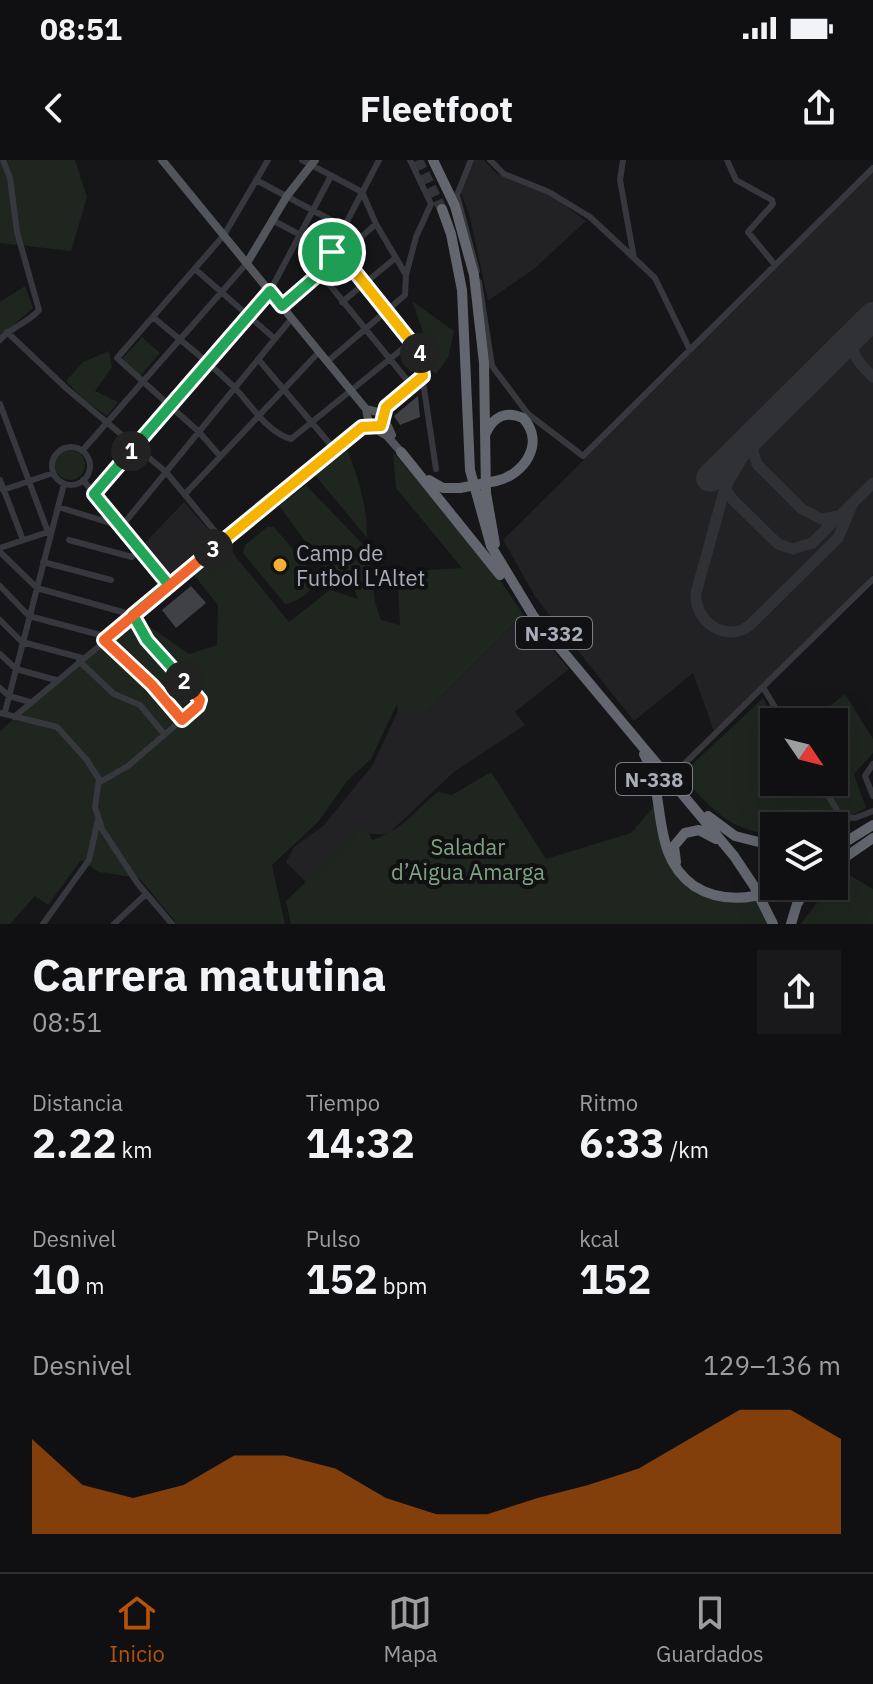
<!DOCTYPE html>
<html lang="es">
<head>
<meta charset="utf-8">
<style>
  :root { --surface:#101012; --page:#19191b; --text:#f1f3f6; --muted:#9c9d9f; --line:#303032; --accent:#b45309 }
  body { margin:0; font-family:"IBM Plex Sans",sans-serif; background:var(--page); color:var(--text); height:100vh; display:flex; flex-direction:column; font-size:30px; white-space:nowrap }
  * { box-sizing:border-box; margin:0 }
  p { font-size:26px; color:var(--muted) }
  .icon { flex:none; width:44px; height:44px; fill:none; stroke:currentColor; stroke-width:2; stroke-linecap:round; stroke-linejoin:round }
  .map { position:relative; height:764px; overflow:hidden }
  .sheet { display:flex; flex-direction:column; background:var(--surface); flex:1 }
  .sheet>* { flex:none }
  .needle { width:52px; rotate:125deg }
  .controls { position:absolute; left:760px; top:548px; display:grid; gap:16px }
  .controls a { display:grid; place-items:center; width:88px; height:88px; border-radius:0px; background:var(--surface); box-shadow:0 8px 32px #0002,0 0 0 2px var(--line); font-size:40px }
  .pin { position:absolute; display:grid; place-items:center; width:68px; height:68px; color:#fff; margin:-34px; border:4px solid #fff; border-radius:50%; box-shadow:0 2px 8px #0007 }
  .km { position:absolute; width:40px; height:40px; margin:-20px; border-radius:50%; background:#222; color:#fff; font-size:22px; line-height:40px; text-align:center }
  .round { display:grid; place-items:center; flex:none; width:84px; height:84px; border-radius:0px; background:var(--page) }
  .overview { display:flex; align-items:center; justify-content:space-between; height:136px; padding:0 32px }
  h1 { font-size:44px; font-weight:700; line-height:60px }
  .metrics { display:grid; grid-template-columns:repeat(3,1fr); gap:12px; height:136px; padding:8px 32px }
  .metrics div { display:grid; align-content:center }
  .metrics b { font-size:40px; font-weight:700 }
  .metrics small { font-size:22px; font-weight:400 }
  .metrics p { font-size:22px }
  .chart { height:224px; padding:16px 32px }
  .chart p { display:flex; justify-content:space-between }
  .chart svg { width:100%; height:144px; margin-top:8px; fill:var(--accent); opacity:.7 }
  .status { display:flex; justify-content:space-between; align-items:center; height:56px; padding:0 40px; background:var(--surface); direction:ltr }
  .status svg { height:22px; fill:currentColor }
  header { display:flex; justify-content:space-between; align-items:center; height:104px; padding:0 32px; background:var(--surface); font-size:36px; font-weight:700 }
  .tabs { display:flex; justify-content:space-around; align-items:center; height:112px; border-top:2px solid var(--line); background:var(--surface); font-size:22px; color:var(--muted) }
  .tabs a { display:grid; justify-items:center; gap:4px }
  .tabs .on { color:var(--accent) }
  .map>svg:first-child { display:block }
  .built { fill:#222225 }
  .green { fill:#1e261f }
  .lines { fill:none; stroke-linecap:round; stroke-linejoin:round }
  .taxiway { stroke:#303135; stroke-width:11 }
  .runway { stroke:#303135; stroke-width:28 }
  .building { fill:#404145 }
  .highway-tunnel { stroke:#333438; stroke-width:10; stroke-dasharray:10 5; stroke-linecap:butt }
  .minor { stroke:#37383d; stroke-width:6 }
  .major { stroke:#53555c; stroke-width:8 }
  .highway { stroke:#63666e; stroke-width:10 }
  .highway-bridge { stroke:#63666e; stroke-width:10 }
  .split-1-casing { stroke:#fff; stroke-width:16 }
  .split-2-casing { stroke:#fff; stroke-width:16 }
  .split-3-casing { stroke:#fff; stroke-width:16 }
  .split-4-casing { stroke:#fff; stroke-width:16 }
  .split-5-casing { stroke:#fff; stroke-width:16 }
  .split-1 { stroke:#22a559; stroke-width:10 }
  .split-2 { stroke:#22a559; stroke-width:10 }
  .split-3 { stroke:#f0652b; stroke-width:10 }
  .split-4 { stroke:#f5b400; stroke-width:10 }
  .split-5 { stroke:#f5b400; stroke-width:10 }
  .poi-dot { fill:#f2b134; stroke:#111113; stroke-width:3 }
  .labels { text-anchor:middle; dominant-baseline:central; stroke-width:8; stroke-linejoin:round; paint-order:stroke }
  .shield { fill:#111113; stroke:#7b7e86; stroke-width:2 }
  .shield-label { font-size:20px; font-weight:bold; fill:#a8adb8 }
  .poi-label { font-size:22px; fill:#a8adb8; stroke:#111113; text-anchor:start }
  .park-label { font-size:22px; fill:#7fa381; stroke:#111113 }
</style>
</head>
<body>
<div class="status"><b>08:51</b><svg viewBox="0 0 49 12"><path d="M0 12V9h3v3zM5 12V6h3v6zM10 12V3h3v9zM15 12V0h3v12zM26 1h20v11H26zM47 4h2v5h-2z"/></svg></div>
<header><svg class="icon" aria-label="back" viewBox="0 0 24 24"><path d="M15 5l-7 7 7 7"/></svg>Fleetfoot<svg class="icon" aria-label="share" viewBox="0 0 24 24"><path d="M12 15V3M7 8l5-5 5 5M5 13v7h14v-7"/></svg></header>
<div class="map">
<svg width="873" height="764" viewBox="0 0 873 764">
  <rect width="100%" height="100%" fill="#161618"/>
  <!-- built -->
  <path class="built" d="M473 0H484L496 13 551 35 586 61 535 108 488 141 469 53 460 31Z
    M873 12V414L718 571H714L693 513 634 561 536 438 503 380Z
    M184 342 215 377 169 416 143 385Z
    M523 454 569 509 515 552 525 565 455 611 388 674H365L310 726 286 702 294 687 323 666 372 606 398 551H427Z"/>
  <!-- green -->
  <path class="green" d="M0 0H75L87 37 71 91 0 83Z
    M25 126 33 148 0 177V142Z
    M412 141 454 171 448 198 436 214 426 206V180Z
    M142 177 160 193 140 216 121 200Z
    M109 191 112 207 95 231 118 242 107 256 84 240 66 221 83 202Z
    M347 289C359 320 367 345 367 378L315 315Z
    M55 305a15 15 0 1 1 30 0a15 15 0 1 1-30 0Z
    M393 292 494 411 523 454 427 551H398L397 544 371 599 347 621 318 662 272 705 285 764H174L175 761 139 718 99 712 81 700 48 745 35 736 10 764H0V571L133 455 189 494 217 485 218 445 189 409 223 381 289 462 330 430 358 439 348 414 332 417 279 346 306 325 369 391 375 442 381 460 400 465 397 412 462 408 396 328Z
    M267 367H274L317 418C314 430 297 443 285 444L243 393 245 385Z
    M845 534 873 579V593L854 614 866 648 832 666H774V675C726 669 712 649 681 615L763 538 776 562 774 622H834V562H810Z
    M491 612 546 699 631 673 656 644 669 705 717 740 758 742 768 764H291L286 741 363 667H366L372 680C403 670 415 650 438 632L452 635Z
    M841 710 873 729V764H801L829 726H834V719Z"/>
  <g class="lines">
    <!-- taxiway -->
    <path class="taxiway" d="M856 172C847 193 859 203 873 217
      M757 272 725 328 696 433C694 461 725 483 749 466L838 378 853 343
      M754 278 753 291 757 304 802 349 821 359 839 356
      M729 299 722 317 723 326 733 340 778 384 793 389 812 383 873 323"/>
    <!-- runway -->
    <path class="runway" d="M710 318 873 156"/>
  </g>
  <!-- building -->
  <path class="building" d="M418 236 420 257 400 265 394 256Z
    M191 426 206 443 176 468 162 450Z"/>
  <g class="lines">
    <!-- highway-tunnel -->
    <path class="highway-tunnel" d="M418 0 442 49"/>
    <!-- minor -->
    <path class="minor" d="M302 0 362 32 376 64 406 115
      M379 0 320 113 411 225
      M471 0 457 35 477 111
      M490 0 504 14 549 32 590 57 634 98
      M623 0 620 20 634 98 655 118 690 190
      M727 0 736 20 772 40 773 44 748 72 775 105
      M256 20 344 67
      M272 60 344 98 418 188 436 309
      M195 109 275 179
      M479 122 492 206 528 254 583 296 873 8
      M342 142 393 100
      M282 146 376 64
      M153 157C180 180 210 203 235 228 252 246 267 272 291 279L412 181
      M7 172 67 229 166 312 223 381
      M0 180C11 167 28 163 39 150L17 72 10 18 3 0
      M258 199 335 290
      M327 202 405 135 406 115 416 77 431 44 410 0
      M0 244 48 372
      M386 247 423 216
      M52 306a19 19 0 1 1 38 0a19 19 0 1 1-38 0Z
      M82 291 247 103
      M220 296 199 272 117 198 224 75 268 0
      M0 320 23 380
      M83 320 169 425
      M3 330 53 313
      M94 334 270 131 331 16
      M185 334 319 192
      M58 347 120 366
      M121 367 292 158
      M69 380 132 397 139 390
      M0 388 48 372
      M0 392 37 428 133 455 147 480 200 540 198 546 128 606 100 622
      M43 402 111 420
      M0 426 29 456 108 477
      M0 460 22 482 82 498
      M104 480 152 525 182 560
      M0 494 16 509 56 520
      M79 501 114 534 140 545 164 574
      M0 528 9 536 30 542
      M764 529 784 562
      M5 552 64 324
      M0 553 57 567 86 599 99 619 95 647 102 669 138 724 172 764
      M14 557 362 267
      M873 604 865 616 873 636
      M672 616 873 419
      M820 622 841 657 855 658 873 651
      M43 764 89 700 98 660
      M114 764 146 734"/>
    <!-- major -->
    <path class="major" d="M162 0 366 249 369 265 387 276 401 292
      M247 103 287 36 315 0
      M366 249 382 253 392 275"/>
    <!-- highway -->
    <path class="highway" d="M433 0 455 46 474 115 484 203 486 333 495 384
      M442 49 451 74 462 130 470 310 491 386 534 457 734 696 754 726 773 764
      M486 273C493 257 506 250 523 258 546 283 524 315 496 321
      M401 292 500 415
      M429 320 443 328H460
      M644 594C668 637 649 694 694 726 713 738 733 740 755 736
      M708 656 735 676 774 686
      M834 689 873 665
      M676 702 674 686 685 673 699 670 716 679
      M834 705 873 678
      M763 734 778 726
      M791 764 797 744 809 726"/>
    <!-- highway-bridge -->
    <path class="highway-bridge" d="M460 328 496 321
      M755 736 763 734"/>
  </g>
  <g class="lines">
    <!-- split-1 casing -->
    <g class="split-1-casing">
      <path id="split-1" d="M131 291 270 131 282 146 320 113 332 92"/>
    </g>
    <!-- split-2 casing -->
    <g class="split-2-casing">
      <path id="split-2" d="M131 291 94 334 169 425 133 455 147 480 184 521"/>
    </g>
    <!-- split-3 casing -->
    <g class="split-3-casing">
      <path id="split-3" d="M184 521 200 540 198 546 182 560 152 525 104 480 213 389"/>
    </g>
    <!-- split-4 casing -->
    <g class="split-4-casing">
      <path id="split-4" d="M213 389 362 267 381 266 386 247 423 216 420 193"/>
    </g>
    <!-- split-5 casing -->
    <g class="split-5-casing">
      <path id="split-5" d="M332 92 344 98 420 193"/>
    </g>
    <!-- split-1 -->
    <use href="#split-1" class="split-1"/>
    <!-- split-2 -->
    <use href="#split-2" class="split-2"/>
    <!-- split-3 -->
    <use href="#split-3" class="split-3"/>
    <!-- split-4 -->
    <use href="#split-4" class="split-4"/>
    <!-- split-5 -->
    <use href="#split-5" class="split-5"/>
  </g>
  <!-- markers -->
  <circle class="poi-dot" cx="280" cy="405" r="8"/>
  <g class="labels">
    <!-- shield labels -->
    <g class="shield">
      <rect x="516" y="457" width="76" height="32" rx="6"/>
      <rect x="616" y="603" width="76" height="32" rx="6"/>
    </g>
    <g class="shield-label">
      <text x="554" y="473">N-332</text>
      <text x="654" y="619">N-338</text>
    </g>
    <!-- poi labels -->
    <g class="poi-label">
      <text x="296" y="392">Camp de<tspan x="296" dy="25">Futbol L'Altet</tspan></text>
    </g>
    <!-- park labels -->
    <g class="park-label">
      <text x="468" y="686">Saladar<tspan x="468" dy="25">d’Aigua Amarga</tspan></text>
    </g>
  </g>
</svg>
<div class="controls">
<a><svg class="needle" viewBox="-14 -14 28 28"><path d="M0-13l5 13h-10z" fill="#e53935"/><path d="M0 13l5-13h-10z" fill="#9c9d9f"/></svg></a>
<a><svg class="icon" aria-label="layers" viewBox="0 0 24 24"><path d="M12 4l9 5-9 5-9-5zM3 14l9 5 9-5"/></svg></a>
</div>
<div class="pin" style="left:332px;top:92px;background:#1e9e55"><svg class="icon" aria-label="arrive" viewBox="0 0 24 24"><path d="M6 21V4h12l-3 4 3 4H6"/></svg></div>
<b class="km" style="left:131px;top:291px">1</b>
<b class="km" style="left:184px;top:521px">2</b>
<b class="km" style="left:213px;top:389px">3</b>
<b class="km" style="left:420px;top:193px">4</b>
</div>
<section class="sheet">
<div class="overview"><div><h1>Carrera matutina</h1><p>08:51</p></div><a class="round"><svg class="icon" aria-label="share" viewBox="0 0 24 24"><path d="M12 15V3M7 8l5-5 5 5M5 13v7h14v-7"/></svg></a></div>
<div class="metrics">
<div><p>Distancia</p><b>2.22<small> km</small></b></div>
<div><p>Tiempo</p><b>14:32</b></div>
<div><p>Ritmo</p><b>6:33<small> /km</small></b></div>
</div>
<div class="metrics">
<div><p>Desnivel</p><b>10<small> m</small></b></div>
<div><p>Pulso</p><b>152<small> bpm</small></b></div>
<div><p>kcal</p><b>152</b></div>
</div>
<div class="chart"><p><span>Desnivel</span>129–136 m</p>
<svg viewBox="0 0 160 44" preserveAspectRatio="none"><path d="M0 44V15L10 29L20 33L30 29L40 20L50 20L60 24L70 33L80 38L90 38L100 33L110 29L120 24L130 15L140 6L150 6L160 15V44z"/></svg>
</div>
</section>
<nav class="tabs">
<a class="on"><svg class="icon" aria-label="home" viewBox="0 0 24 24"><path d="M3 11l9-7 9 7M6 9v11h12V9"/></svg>Inicio</a>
<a><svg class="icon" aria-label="map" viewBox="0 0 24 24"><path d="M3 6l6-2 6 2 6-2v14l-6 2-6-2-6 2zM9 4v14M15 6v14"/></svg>Mapa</a>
<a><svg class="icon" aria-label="saved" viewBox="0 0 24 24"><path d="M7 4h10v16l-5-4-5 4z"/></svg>Guardados</a>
</nav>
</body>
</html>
